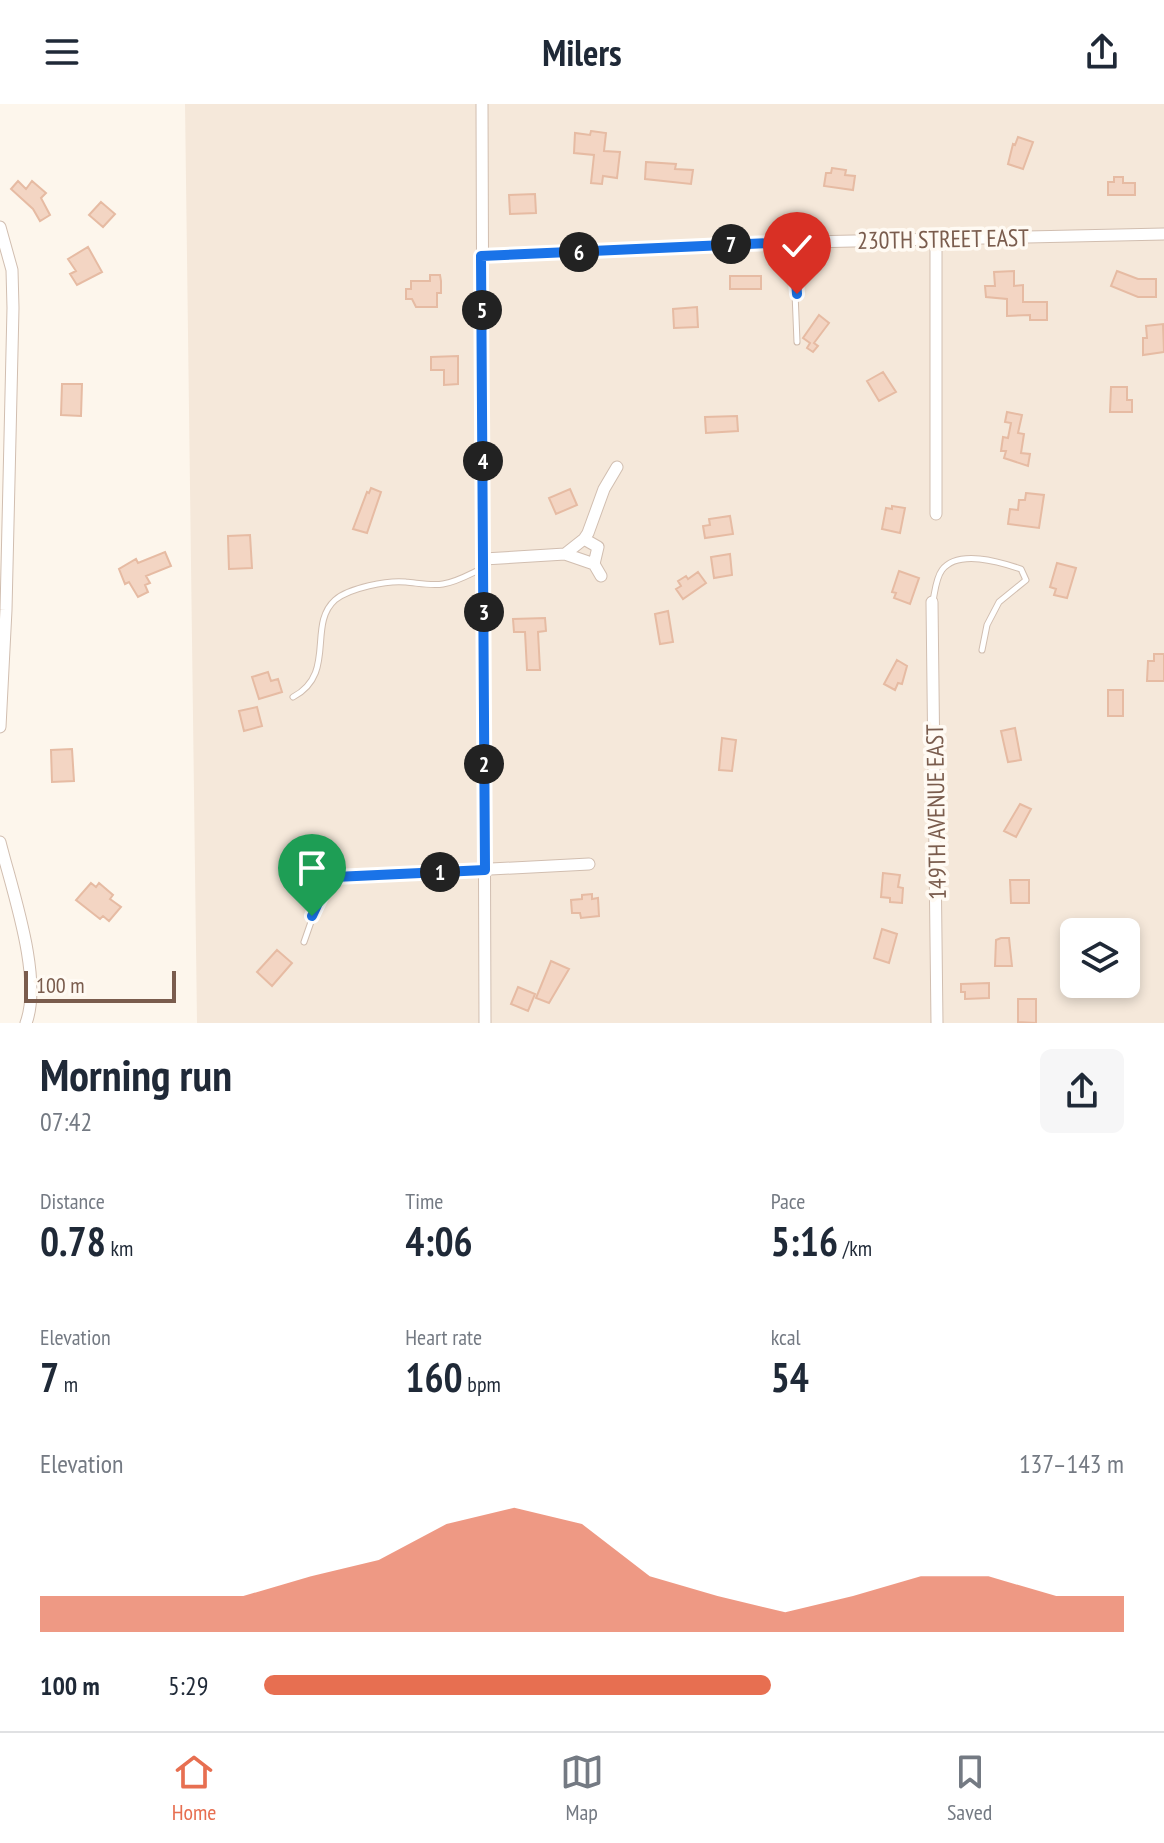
<!DOCTYPE html>
<html lang="en">
<head>
<meta charset="utf-8">
<style>
  :root { --surface:#fff; --page:#f6f6f7; --text:#1f2937; --muted:#747a83; --line:#e0e1e3; --accent:#e76f51 }
  body { margin:0; font-family:"PT Sans Narrow",sans-serif; background:var(--page); color:var(--text); height:100vh; display:flex; flex-direction:column; font-size:30px; white-space:nowrap }
  * { box-sizing:border-box; margin:0 }
  p { font-size:26px; color:var(--muted) }
  .icon { flex:none; width:44px; height:44px; fill:none; stroke:currentColor; stroke-width:2; stroke-linecap:round; stroke-linejoin:round }
  .map { position:relative; height:919px; overflow:hidden }
  .side { display:flex; flex-direction:column; background:var(--surface); flex:1 }
  .side>* { flex:none }
  .controls { position:absolute; left:1060px; top:814px; display:grid; gap:16px }
  .controls a { display:grid; place-items:center; width:80px; height:80px; border-radius:12px; background:var(--surface); box-shadow:0 4px 12px #0003; font-size:40px }
  .scale { position:absolute; left:24px; bottom:20px; width:152px; box-sizing:border-box; padding-left:8px; border:4px solid #7a5c4d; border-top:0; font-size:22px; line-height:28px; white-space:nowrap; color:#7a5c4d; -webkit-text-stroke:6px #fffaf3; paint-order:stroke }
  .pin { position:absolute; display:grid; place-items:center; width:68px; height:68px; color:#fff; margin:-82px -34px; border-radius:50% 50% 50% 0; rotate:-45deg; box-shadow:0 0 8px #0007 }
  .pin .icon { rotate:45deg }
  .km { position:absolute; width:40px; height:40px; margin:-20px; border-radius:50%; background:#222; color:#fff; font-size:22px; line-height:40px; text-align:center }
  .round { display:grid; place-items:center; flex:none; width:84px; height:84px; border-radius:12px; background:var(--page) }
  .overview { display:flex; align-items:center; justify-content:space-between; height:136px; padding:0 40px }
  h1 { font-size:44px; font-weight:700; line-height:60px }
  .stats { display:grid; grid-template-columns:repeat(3,1fr); gap:12px; height:136px; padding:8px 40px }
  .stats div { display:grid; align-content:center }
  .stats b { font-size:40px; font-weight:700 }
  .stats small { font-size:22px; font-weight:400 }
  .stats p { font-size:22px }
  .chart { height:224px; padding:16px 40px }
  .chart p { display:flex; justify-content:space-between }
  .chart svg { width:100%; height:144px; margin-top:8px; fill:var(--accent); opacity:.7 }
  ul { padding:0 40px; list-style:none; font-size:26px }
  li { display:grid; grid-template-columns:128px 96px 1fr; align-items:center; height:60px }
  li i { height:20px; border-radius:10px; background:var(--accent) }
  header { display:flex; justify-content:space-between; align-items:center; height:104px; padding:0 40px; background:var(--surface); font-size:36px; font-weight:700 }
  .tab-bar { display:flex; justify-content:space-around; align-items:center; height:112px; border-top:2px solid var(--line); background:var(--surface); font-size:22px; color:var(--muted) }
  .tab-bar a { display:grid; justify-items:center; gap:4px }
  .tab-bar .active { color:var(--accent) }
  .map>svg:first-child { display:block }
  .residential { fill:#f5e8da; fill-rule:evenodd }
  .building { fill:#f3d5c3; stroke:#e6bba3; stroke-width:2 }
  .lines { fill:none; stroke-linecap:round; stroke-linejoin:round }
  .service-casing { stroke:#d1beb0; stroke-width:7 }
  .minor-casing { stroke:#d1beb0; stroke-width:13 }
  .service { stroke:#fff; stroke-width:5 }
  .minor { stroke:#fff; stroke-width:11 }
  .route-casing { stroke:#fff; stroke-width:16 }
  .route { stroke:#1a73e8; stroke-width:10 }
  .labels { text-anchor:middle; dominant-baseline:central; stroke-width:7; stroke-linejoin:round; paint-order:stroke }
  .street-label { font-size:24px; fill:#7a5c4d; stroke:#fffaf3 }
</style>
</head>
<body>
<header><svg class="icon" aria-label="menu" viewBox="0 0 24 24"><path d="M4 6h16M4 12h16M4 18h16"/></svg>Milers<svg class="icon" aria-label="share" viewBox="0 0 24 24"><path d="M12 15V3M7 8l5-5 5 5M5 13v7h14v-7"/></svg></header>
<div class="map">
<svg width="1164" height="919" viewBox="0 0 1164 919">
  <rect width="100%" height="100%" fill="#fdf6ec"/>
  <!-- residential -->
  <path class="residential" d="M185 0H1164V919H197ZM1074 828H1126V880H1074Z"/>
  <!-- building -->
  <path class="building" d="M591 27 606 29 604 47 620 48 617 74 603 72 602 80 591 79 594 51 574 49 575 29 590 31Z
    M1018 33 1033 38 1023 65 1008 60 1013 40 1015 41Z
    M646 58 676 60 675 65 693 66 691 80 645 75Z
    M832 64 846 66 845 71 855 72 853 86 824 82 826 69H831Z
    M1114 73H1123V79H1135V91H1108V78H1114Z
    M18 77 26 85 32 77 46 89 41 94 50 111 40 117 33 105 11 85Z
    M535 90 536 109 510 110 509 91Z
    M101 98 115 110 103 123 89 111Z
    M88 143 102 168 77 181 70 170 76 167 68 155Z
    M1014 167V182L1023 181V198H1047V216H1030V211L1007 212V195L986 193 985 182H995L994 168Z
    M1117 167 1138 175H1156V193H1138L1111 182Z
    M430 171H440L441 177V189H437V203H416L412 195H406V185H411V177H430Z
    M730 172H761V185H730Z
    M697 203 698 223 674 224 673 205Z
    M819 211 829 219 814 239 818 242 813 248 807 244 810 239 803 234Z
    M1163 220 1164 248 1143 251V234H1147L1146 222Z
    M458 252V280L444 281V266H431V253Z
    M883 268 896 288 879 297 867 277Z
    M62 280H82L81 312 61 311Z
    M1111 283H1127V296H1132V308H1110Z
    M1007 308 1022 311 1018 329 1024 330 1021 349 1030 350 1028 362 1004 354 1006 347H1001L1003 333 1008 334 1011 319 1005 318Z
    M737 312 738 327 706 329 705 313Z
    M371 384 381 388 367 429 353 425 367 388 369 389Z
    M570 385 577 401 556 410 549 394Z
    M1026 389 1044 391 1039 424 1008 420 1010 405 1018 406 1019 396H1025Z
    M892 402 905 404 900 429 882 425 886 404 892 405Z
    M730 412 733 430 705 434 703 422 710 421 709 415Z
    M250 431 252 464 229 465 228 432Z
    M165 448 171 462 146 472 150 479 145 481 148 488 138 493 129 478 125 480 119 465 136 455 138 459Z
    M730 450 732 471 714 474 711 453Z
    M1057 459 1076 464 1067 494 1054 491 1056 485 1050 483Z
    M899 467 919 474 910 500 894 494 896 489 892 488Z
    M698 468 706 479 683 495 676 485 681 482 678 477 686 472 688 475Z
    M668 507 673 538 660 540 655 510Z
    M545 514 546 527 538 528 540 566H527L525 528H514L513 515Z
    M1154 550H1164V577H1147L1148 557H1154Z
    M897 556 907 562 902 580 898 579 895 586 884 580Z
    M268 568 271 577 278 575 282 588 259 595 252 573Z
    M1108 586H1123V612H1108Z
    M257 603 262 622 244 627 239 607Z
    M1015 624 1021 656 1008 658 1001 627Z
    M722 634 736 636 732 667 719 666Z
    M72 645 74 677 52 678 51 646Z
    M1020 700 1031 705 1016 733 1004 727Z
    M883 769 900 771 898 783 903 784 902 799 890 798V794L881 793Z
    M1010 776H1029V799H1011Z
    M91 779 96 783 99 779 113 791 110 795 121 803 109 817 103 812 100 815 76 796Z
    M592 790V795L598 794 599 812 581 814 580 809H572L571 796 582 795V791Z
    M882 825 897 830 889 859 874 854Z
    M1001 834H1009L1012 862H995L996 836Z
    M277 846 292 859 272 882 257 868Z
    M551 857 569 865 549 899 536 894Z
    M989 879V894L965 895V888H961V880Z
    M518 883 535 890 528 907 511 900Z
    M1018 895H1036V919L1018 918Z"/>
  <g class="lines">
    <!-- service casing -->
    <g class="service-casing">
      <path id="service" d="M793 139 797 238
        M933 497C935 487 936 474 942 466 958 445 1000 458 1021 465L1026 476 999 498 987 521 982 546
        M293 593C337 570 307 521 335 496 349 484 388 476 406 478 418 479 431 482 443 480 457 478 470 470 483 464
        M304 838 319 795 334 773"/>
    </g>
    <!-- minor casing -->
    <g class="minor-casing">
      <path id="minor" d="M482 0 485 919
        M0 123 12 166 13 204 6 506 0 623
        M481 152 765 139 1164 130
        M936 410V135
        M584 435 598 443 594 460
        M565 450 584 435 588 429 604 385 617 363
        M484 455 565 450 594 460 601 472
        M932 498 937 919
        M0 738C12 786 43 874 26 919
        M335 773 589 760"/>
    </g>
    <!-- service -->
    <use href="#service" class="service"/>
    <!-- minor -->
    <use href="#minor" class="minor"/>
  </g>
  <g class="lines">
    <!-- route casing -->
    <g class="route-casing">
      <path id="route" d="M312 812 327 780 335 773 485 766 481 152 793 138 797 190"/>
    </g>
    <!-- route -->
    <use href="#route" class="route"/>
  </g>
  <g class="labels">
    <!-- street labels -->
    <g class="street-label">
      <text transform="translate(943 135) rotate(-1)">230TH STREET EAST</text>
      <text transform="translate(936 708) rotate(-91)">149TH AVENUE EAST</text>
    </g>
  </g>
</svg>
<div class="controls">
<a><svg class="icon" aria-label="layers" viewBox="0 0 24 24"><path d="M12 4l9 5-9 5-9-5zM3 14l9 5 9-5"/></svg></a>
</div>
<div class="scale">100 m</div>
<div class="pin" style="left:312px;top:812px;background:#1e9e55"><svg class="icon" aria-label="arrive" viewBox="0 0 24 24"><path d="M6 21V4h12l-3 4 3 4H6"/></svg></div>
<div class="pin" style="left:797px;top:190px;background:#d93025"><svg class="icon" aria-label="check" viewBox="0 0 24 24"><path d="M5 12l5 5 9-10"/></svg></div>
<b class="km" style="left:440px;top:768px">1</b>
<b class="km" style="left:484px;top:660px">2</b>
<b class="km" style="left:484px;top:508px">3</b>
<b class="km" style="left:483px;top:357px">4</b>
<b class="km" style="left:482px;top:206px">5</b>
<b class="km" style="left:579px;top:148px">6</b>
<b class="km" style="left:731px;top:140px">7</b>
</div>
<section class="side">
<div class="overview"><div><h1>Morning run</h1><p>07:42</p></div><a class="round"><svg class="icon" aria-label="share" viewBox="0 0 24 24"><path d="M12 15V3M7 8l5-5 5 5M5 13v7h14v-7"/></svg></a></div>
<div class="stats">
<div><p>Distance</p><b>0.78<small> km</small></b></div>
<div><p>Time</p><b>4:06</b></div>
<div><p>Pace</p><b>5:16<small> /km</small></b></div>
</div>
<div class="stats">
<div><p>Elevation</p><b>7<small> m</small></b></div>
<div><p>Heart rate</p><b>160<small> bpm</small></b></div>
<div><p>kcal</p><b>54</b></div>
</div>
<div class="chart"><p><span>Elevation</span>137–143 m</p>
<svg viewBox="0 0 160 44" preserveAspectRatio="none"><path d="M0 44V33L10 33L20 33L30 33L40 27L50 22L60 11L70 6L80 11L90 27L100 33L110 38L120 33L130 27L140 27L150 33L160 33V44z"/></svg>
</div>
<ul>
<li><b>100 m</b>5:29<i style="width:59%"></i></li>
</ul>
</section>
<nav class="tab-bar">
<a class="active"><svg class="icon" aria-label="home" viewBox="0 0 24 24"><path d="M3 11l9-7 9 7M6 9v11h12V9"/></svg>Home</a>
<a><svg class="icon" aria-label="map" viewBox="0 0 24 24"><path d="M3 6l6-2 6 2 6-2v14l-6 2-6-2-6 2zM9 4v14M15 6v14"/></svg>Map</a>
<a><svg class="icon" aria-label="saved" viewBox="0 0 24 24"><path d="M7 4h10v16l-5-4-5 4z"/></svg>Saved</a>
</nav>
</body>
</html>
